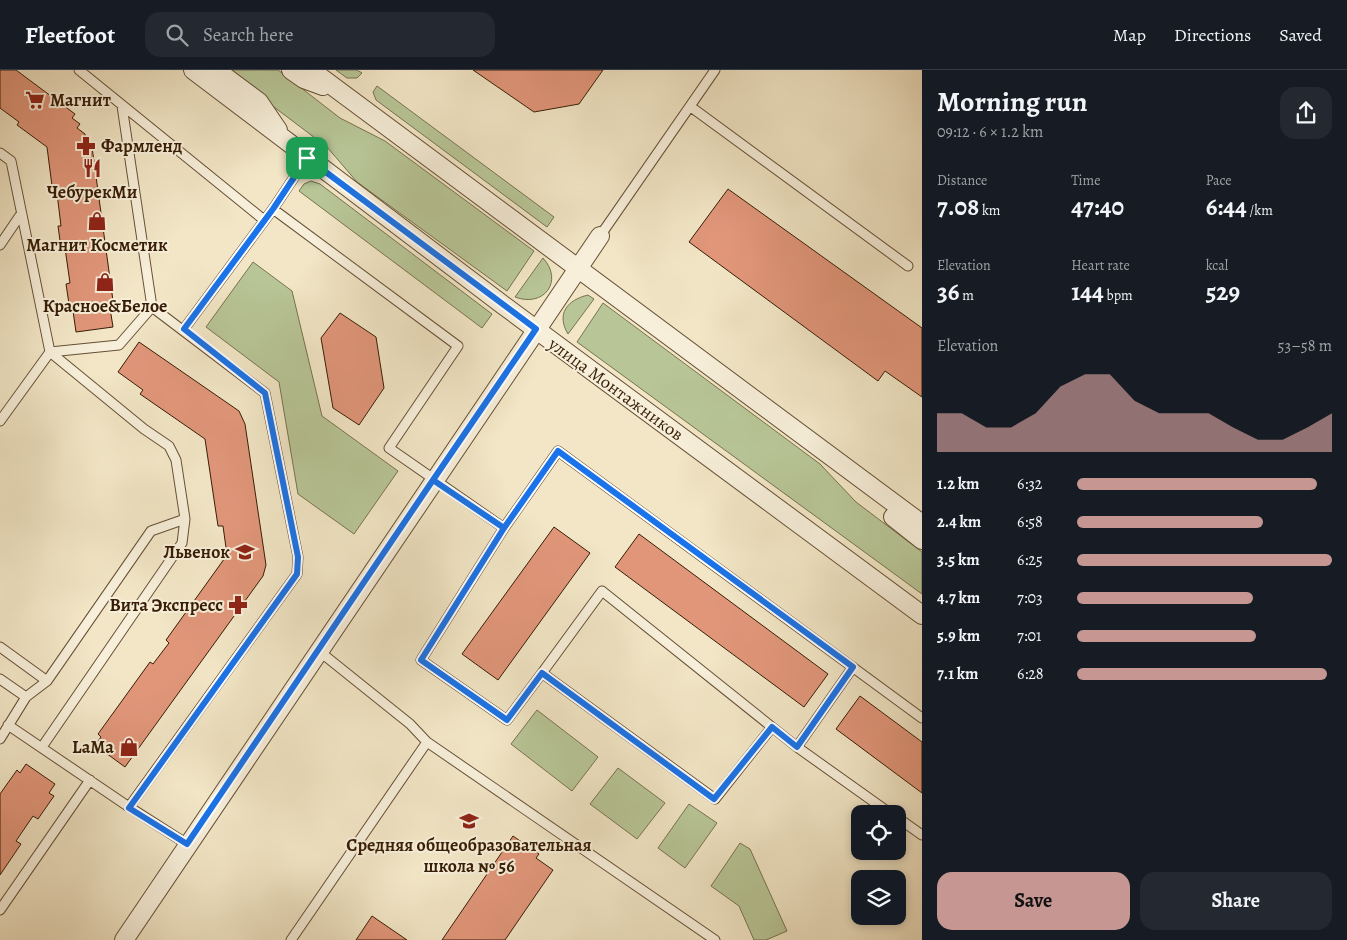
<!DOCTYPE html>
<html lang="en">
<head>
<meta charset="utf-8">
<style>
  :root { --surface:#171b24; --page:#242831; --text:#f1f3f6; --muted:#9ea1a6; --line:#363941; --accent:#c59692 }
  body { margin:0; font-family:Alegreya,serif; background:var(--page); color:var(--text); height:100vh; display:flex; flex-direction:column; font-size:19px; white-space:nowrap }
  * { box-sizing:border-box; margin:0 }
  p { font-size:16px; color:var(--muted) }
  .icon { flex:none; width:28px; height:28px; fill:none; stroke:currentColor; stroke-width:2; stroke-linecap:round; stroke-linejoin:round }
  .map { position:relative; flex:1; overflow:hidden }
  .drawer { display:flex; flex-direction:column; background:var(--surface); width:425px }
  .drawer>* { flex:none }
  .fabs { position:absolute; left:851px; top:735px; display:grid; gap:10px }
  .fabs a { display:grid; place-items:center; width:55px; height:55px; border-radius:10px; background:var(--surface); box-shadow:0 2px 8px #0003; font-size:25px }
  .pin { position:absolute; display:grid; place-items:center; width:42px; height:42px; color:#fff; margin:-21px; border-radius:10px; box-shadow:0 2px 8px #0006 }
  .round { display:grid; place-items:center; flex:none; width:52px; height:52px; border-radius:15px; background:var(--page) }
  .overview { display:flex; align-items:center; justify-content:space-between; height:85px; padding:0 15px }
  h1 { font-size:28px; font-weight:700; line-height:38px }
  .stats { display:grid; grid-template-columns:repeat(3,1fr); gap:8px; height:85px; padding:5px 15px }
  .stats div { display:grid; align-content:center }
  .stats b { font-size:25px; font-weight:700 }
  .stats small { font-size:14px; font-weight:400 }
  .stats p { font-size:14px }
  .chart { height:140px; padding:10px 15px }
  .chart p { display:flex; justify-content:space-between }
  .chart svg { width:100%; height:90px; margin-top:5px; fill:var(--accent); opacity:.7 }
  .action { display:flex; gap:10px; margin-top:auto; padding:10px 15px }
  .action a { flex:1; height:58px; border-radius:15px; background:var(--accent); color:#111; font-size:20px; font-weight:700; line-height:58px; text-align:center }
  .action a+a { background:var(--page); color:var(--text) }
  ul { padding:0 15px; list-style:none; font-size:16px }
  li { display:grid; grid-template-columns:80px 60px 1fr; align-items:center; height:38px }
  li i { height:12px; border-radius:6px; background:var(--accent) }
  header { display:flex; align-items:center; gap:30px; box-sizing:border-box; height:70px; padding:0 25px; background:var(--surface); border-bottom:1px solid var(--line) }
  header strong { font-size:24px }
  nav { display:flex; gap:28px; margin-inline-start:auto; font-size:18px }
  .search { width:350px; height:45px; background:var(--page); display:flex; align-items:center; gap:12px; box-sizing:border-box; padding:0 18px; border-radius:15px; color:var(--muted); font-size:19px }
  main { display:flex; flex:1; min-height:0 }
  .map>svg:first-child { display:block }
  .green { fill:#b8c697; stroke:#78724e }
  .building { fill:#e1967a; stroke:#371d05 }
  .lines { fill:none; stroke-linecap:round; stroke-linejoin:round }
  .service-casing { stroke:#664f35; stroke-width:11 }
  .minor-casing { stroke:#664f35; stroke-width:20 }
  .service { stroke:#f7efda; stroke-width:9 }
  .minor { stroke:#f7efda; stroke-width:18 }
  .route-casing { stroke:#fff; stroke-width:10 }
  .route { stroke:#1a73e8; stroke-width:6 }
  .labels { text-anchor:middle; dominant-baseline:central; stroke-width:4; stroke-linejoin:round; paint-order:stroke }
  .poi-label { font-size:18px; font-weight:bold; fill:#371d05; stroke:#f7efda }
  .street-label { font-size:18px; fill:#371d05; stroke:#f7efda }
</style>
</head>
<body>
<header>
<strong>Fleetfoot</strong>
<div class="search"><svg class="icon" aria-label="search" viewBox="0 0 24 24"><circle cx="10" cy="10" r="6"/><path d="M15 15l6 6"/></svg>Search here</div>
<nav><a>Map</a><a>Directions</a><a>Saved</a></nav>
</header>
<main>
<div class="map">
<svg width="922" height="870" viewBox="0 0 922 870">
  <rect width="100%" height="100%" fill="#f2e6c6"/>
  <filter id="stains"><feTurbulence type="fractalNoise" baseFrequency=".004" numOctaves="4"/><feColorMatrix values="0 0 0 0 .2 0 0 0 0 .09 0 0 0 0 .02 0 0 0 .5 -.17"/></filter>
  <radialGradient id="worn" r=".72"><stop offset=".6" stop-color="#630" stop-opacity="0"/><stop offset="1" stop-color="#630" stop-opacity=".3"/></radialGradient>
  <!-- green -->
  <path class="green" d="M225 0H278L340 48 385 71 534 181 507 221 357 112 327 77Z
    M336 0H357L362 3 357 8H347Z
    M377 16 554 147 547 157 376 30 373 22Z
    M311 111 320 114 492 244 482 258 299 121 304 114Z
    M543 188C564 211 544 238 515 227Z
    M253 192 292 221 322 346 398 401 354 464 298 424 279 312 206 257Z
    M588 225 594 229 568 264C556 244 567 230 588 225Z
    M603 233 820 394 856 432 922 482V524L577 272Z
    M537 640 598 687 572 721 511 674Z
    M618 698 665 733 637 769 590 734Z
    M689 734 717 753 685 798 658 778Z
    M740 773 750 779 787 861 766 870H754L739 836 711 816Z"/>
  <!-- building -->
  <path class="building" d="M0 0H16L75 44 72 48 80 54 77 58 85 64 87 78 92 77 114 238H110L113 257 76 262 72 234H69L66 214 70 213 65 178H61L58 156H61L56 115 52 116 47 77 17 55 19 52 0 38Z
    M473 0H603L579 34 534 42Z
    M728 119 922 258V327L885 301 878 311 689 172Z
    M340 243 376 267 384 318 359 355 333 338 321 268Z
    M139 272 239 341 245 354 266 495 263 506 125 697 95 675 101 667 98 664 150 592 153 594 169 573 166 570 227 485 223 456H218L205 369 140 324 143 320 118 302Z
    M554 457 590 483 498 610 462 584Z
    M639 464 828 604 804 637 615 497Z
    M860 626 922 672V723L836 659Z
    M26 694 55 714 49 723 54 726 38 749 33 746 16 771 21 774 0 805V724L17 700 20 703Z
    M513 766 539 784 536 788 553 800 505 870H442Z
    M372 846 407 870H356Z"/>
  <g class="lines">
    <!-- service casing -->
    <g class="service-casing">
      <path id="service" d="M79 0 264 150
        M691 37 908 196
        M0 83 11 91 50 282 144 359 169 376 176 390 185 449 182 473 42 677
        M273 139 458 276 389 378 504 458
        M600 166 715 0
        M0 175 21 144
        M184 259 273 139 307 88
        M0 351 50 282 119 275 152 237
        M0 577 47 611
        M319 581 410 654 427 672
        M542 603 507 650 421 590 504 458 558 381 922 648
        M0 609 26 627
        M8 655 129 737 297 504 298 487 265 323 152 237 122 36
        M772 657 715 729 542 603 602 521 797 677 891 744
        M0 669 26 627 47 611 151 461 185 449
        M797 677 853 597
        M129 737 187 774
        M898 748 922 765
        M0 840 90 710
        M291 870 427 672 715 870"/>
    </g>
    <!-- minor casing -->
    <g class="minor-casing">
      <path id="minor" d="M193 0 503 235 922 545
        M216 0 259 32 278 60
        M291 0 304 9 323 16
        M311 0 922 454
        M893 447 922 470
        M124 870 600 166"/>
    </g>
    <!-- service -->
    <use href="#service" class="service"/>
    <!-- minor -->
    <use href="#minor" class="minor"/>
  </g>
  <g class="lines">
    <!-- route casing -->
    <g class="route-casing">
      <path id="route" d="M307 88 273 139 184 259 265 323 298 487 297 504 129 738 187 774 433 410 504 458 421 590 507 650 542 603 714 729 772 657 797 677 853 597 558 381 504 458 433 410 536 259 307 88"/>
    </g>
    <!-- route -->
    <use href="#route" class="route"/>
  </g>
  <!-- icons -->
  <defs>
    <g id="supermarket-bare" transform="scale(1.5)"><path d="M-6-5.5h2.5l.6 2H6L4.5 2H-2.5L-4.4-4H-6ZM-1.5 3.2a1.3 1.3 0 1 0 .1 0ZM3 3.2a1.3 1.3 0 1 0 .1 0Z" fill="#8f2418" stroke="#f7efda" stroke-width="2.5" paint-order="stroke"/></g>
    <g id="pharmacy-bare" transform="scale(1.5)"><path d="M-2-6h4v4h4v4h-4v4h-4v-4h-4v-4h4Z" fill="#8f2418" stroke="#f7efda" stroke-width="2.5" paint-order="stroke"/></g>
    <g id="restaurant-bare" transform="scale(1.5)"><path d="M-5-6h1v4h1v-4h1v4h1v-4h1v5L-1.5 .5V6h-2V.5L-5-1ZM5-6V6H3V1.5H1.5Q1.5-4 5-6Z" fill="#8f2418" stroke="#f7efda" stroke-width="2.5" paint-order="stroke"/></g>
    <g id="shop-bare" transform="scale(1.5)"><path d="M-5-2.5h2.3a2.7 3.5 0 0 1 5.4 0H5L5.5 6h-11ZM-1.5-2.5h3a1.5 2.3 0 0 0-3 0Z" fill="#8f2418" stroke="#f7efda" stroke-width="2.5" paint-order="stroke"/></g>
    <g id="school-bare" transform="scale(1.5)"><path d="M0-5L7-2L0 1L-7-2ZM-4 1L0 2.5L4 1V4Q0 6-4 4Z" fill="#8f2418" stroke="#f7efda" stroke-width="2.5" paint-order="stroke"/></g>
  </defs>
  <g fill-rule="evenodd">
    <use href="#supermarket-bare" x="35" y="30"/>
    <use href="#pharmacy-bare" x="86" y="76"/>
    <use href="#restaurant-bare" x="92" y="98"/>
    <use href="#shop-bare" x="97" y="151"/>
    <use href="#shop-bare" x="105" y="212"/>
    <use href="#school-bare" x="245" y="482"/>
    <use href="#pharmacy-bare" x="238" y="535"/>
    <use href="#shop-bare" x="129" y="677"/>
    <use href="#school-bare" x="469" y="751"/>
  </g>
  <g class="labels">
    <!-- poi labels -->
    <g class="poi-label">
      <text x="50" y="30" text-anchor="start">Магнит</text>
      <text x="101" y="76" text-anchor="start">Фармленд</text>
      <text x="92" y="122">ЧебурекМи</text>
      <text x="97" y="175">Магнит Косметик</text>
      <text x="105" y="236">Красное&amp;Белое</text>
      <text x="230" y="482" text-anchor="end">Львенок</text>
      <text x="223" y="535" text-anchor="end">Вита Экспресс</text>
      <text x="114" y="677" text-anchor="end">LaMa</text>
      <text x="469" y="775">Средняя общеобразовательная<tspan x="469" dy="21">школа № 56</tspan></text>
    </g>
    <!-- street labels -->
    <g class="street-label">
      <text transform="translate(616 319) rotate(36)">улица Монтажников</text>
    </g>
  </g>
  <rect width="100%" height="100%" filter="url(#stains)"/>
  <rect width="100%" height="100%" fill="url(#worn)"/>
</svg>
<div class="fabs">
<a><svg class="icon" aria-label="locate" viewBox="0 0 24 24"><circle cx="12" cy="12" r="6"/><path d="M12 2v4M12 18v4M2 12h4M18 12h4"/></svg></a>
<a><svg class="icon" aria-label="layers" viewBox="0 0 24 24"><path d="M12 4l9 5-9 5-9-5zM3 14l9 5 9-5"/></svg></a>
</div>
<div class="pin" style="left:307px;top:88px;background:#1e9e55"><svg class="icon" aria-label="arrive" viewBox="0 0 24 24"><path d="M6 21V4h12l-3 4 3 4H6"/></svg></div>
</div>
<section class="drawer">
<div class="overview"><div><h1>Morning run</h1><p>09:12 · 6 × 1.2 km</p></div><a class="round"><svg class="icon" aria-label="share" viewBox="0 0 24 24"><path d="M12 15V3M7 8l5-5 5 5M5 13v7h14v-7"/></svg></a></div>
<div class="stats">
<div><p>Distance</p><b>7.08<small> km</small></b></div>
<div><p>Time</p><b>47:40</b></div>
<div><p>Pace</p><b>6:44<small> /km</small></b></div>
</div>
<div class="stats">
<div><p>Elevation</p><b>36<small> m</small></b></div>
<div><p>Heart rate</p><b>144<small> bpm</small></b></div>
<div><p>kcal</p><b>529</b></div>
</div>
<div class="chart"><p><span>Elevation</span>53–58 m</p>
<svg viewBox="0 0 160 44" preserveAspectRatio="none"><path d="M0 44V25L10 25L20 32L30 32L40 25L50 12L60 6L70 6L80 19L90 25L100 25L110 25L120 32L130 38L140 38L150 32L160 25V44z"/></svg>
</div>
<ul>
<li><b>1.2 km</b>6:32<i style="width:94%"></i></li>
<li><b>2.4 km</b>6:58<i style="width:73%"></i></li>
<li><b>3.5 km</b>6:25<i style="width:100%"></i></li>
<li><b>4.7 km</b>7:03<i style="width:69%"></i></li>
<li><b>5.9 km</b>7:01<i style="width:70%"></i></li>
<li><b>7.1 km</b>6:28<i style="width:98%"></i></li>
</ul>
<div class="action"><a>Save</a><a>Share</a></div>
</section>
</main>
</body>
</html>
